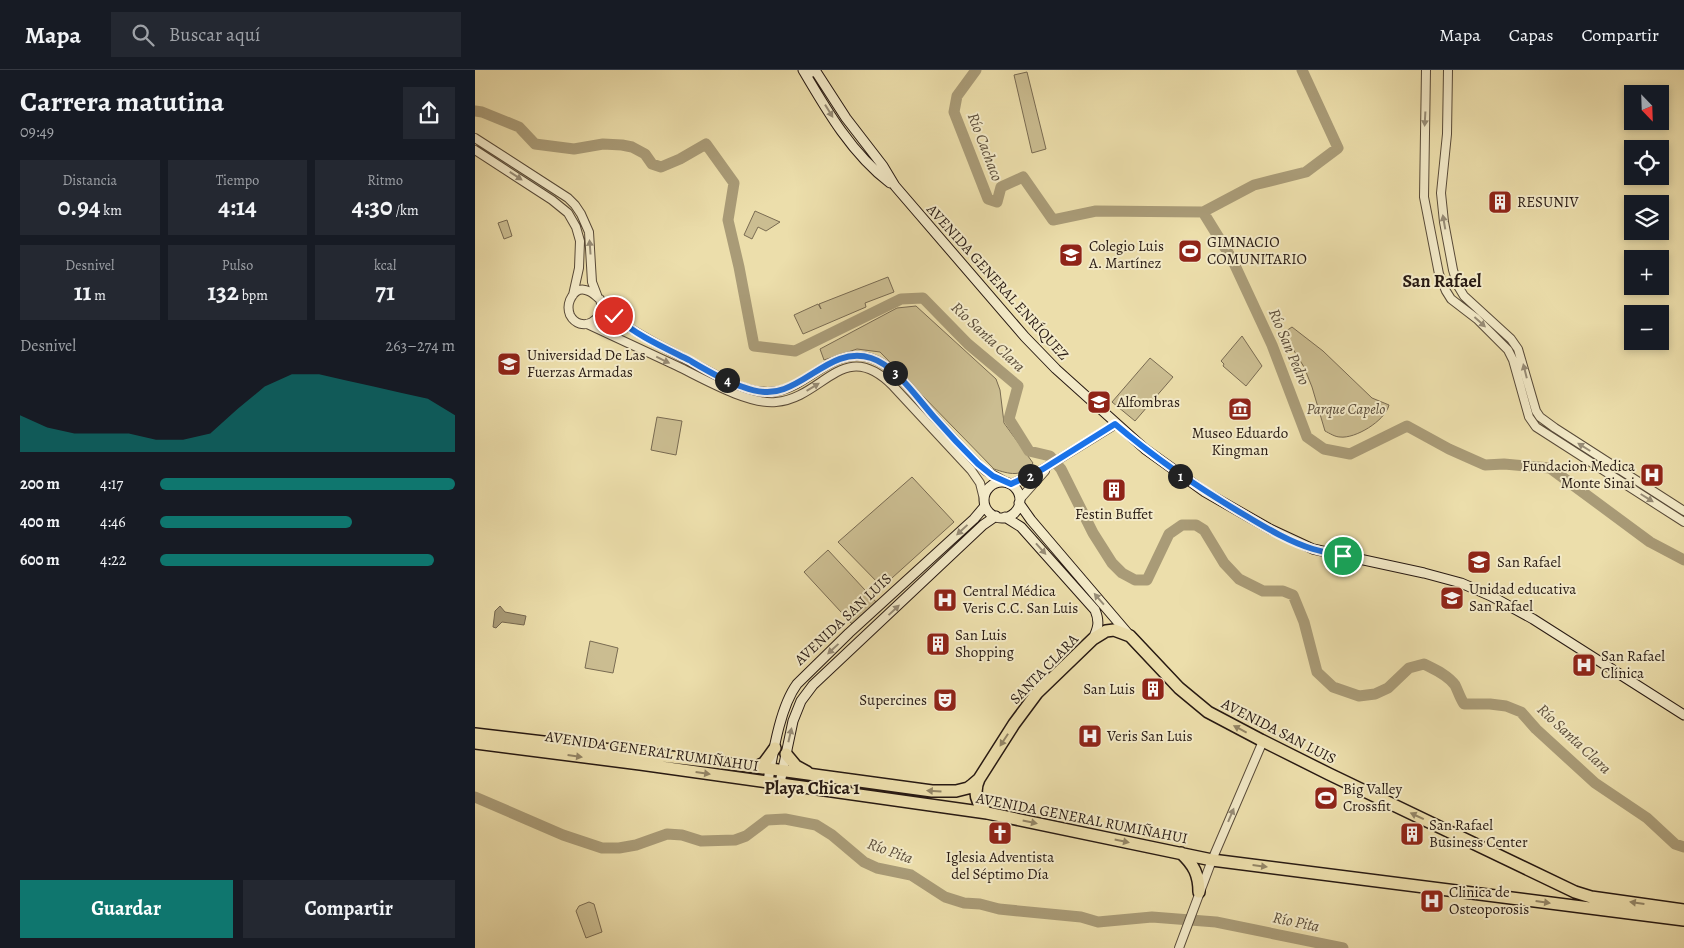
<!DOCTYPE html>
<html lang="es">
<head>
<meta charset="utf-8">
<style>
  :root { --surface:#171b24; --page:#242831; --text:#f1f3f6; --muted:#9ea1a6; --line:#363941; --accent:#0f766e }
  body { margin:0; font-family:Alegreya,serif; background:var(--page); color:var(--text); height:100vh; display:flex; flex-direction:column; font-size:19px; white-space:nowrap }
  * { box-sizing:border-box; margin:0 }
  p { font-size:16px; color:var(--muted) }
  .icon { flex:none; width:28px; height:28px; fill:none; stroke:currentColor; stroke-width:2; stroke-linecap:round; stroke-linejoin:round }
  .map { position:relative; flex:1; overflow:hidden }
  .drawer { display:flex; flex-direction:column; background:var(--surface); width:475px }
  .drawer>* { flex:none }
  .needle { width:32px; rotate:157deg }
  .tools { position:absolute; left:1149px; top:15px; display:grid; gap:10px }
  .tools a { display:grid; place-items:center; width:45px; height:45px; border-radius:0px; background:var(--surface); box-shadow:0 2px 8px #0003; font-size:25px }
  .pin { position:absolute; display:grid; place-items:center; width:42px; height:42px; color:#fff; margin:-21px; border:2px solid #fff; border-radius:50%; box-shadow:0 1px 5px #0007 }
  .km { position:absolute; width:25px; height:25px; margin:-12px; border-radius:50%; background:#222; color:#fff; font-size:14px; line-height:25px; text-align:center }
  .round { display:grid; place-items:center; flex:none; width:52px; height:52px; border-radius:0px; background:var(--page) }
  .summary { display:flex; align-items:center; justify-content:space-between; height:85px; padding:0 20px }
  h1 { font-size:28px; font-weight:600; line-height:38px }
  .stats { display:grid; grid-template-columns:repeat(3,1fr); gap:8px; height:85px; padding:5px 20px }
  .stats div { display:grid; align-content:center; border-radius:0px; background:var(--page); text-align:center }
  .stats b { font-size:25px; font-weight:600 }
  .stats small { font-size:14px; font-weight:400 }
  .stats p { font-size:14px }
  .chart { height:140px; padding:10px 20px }
  .chart p { display:flex; justify-content:space-between }
  .chart svg { width:100%; height:90px; margin-top:5px; fill:var(--accent); opacity:.7 }
  .action { display:flex; gap:10px; margin-top:auto; padding:10px 20px }
  .action a { flex:1; height:58px; border-radius:0px; background:var(--accent); color:#fff; font-size:20px; font-weight:600; line-height:58px; text-align:center }
  .action a+a { background:var(--page); color:var(--text) }
  ul { padding:0 20px; list-style:none; font-size:16px }
  li { display:grid; grid-template-columns:80px 60px 1fr; align-items:center; height:38px }
  li i { height:12px; border-radius:6px; background:var(--accent) }
  header { display:flex; align-items:center; gap:30px; box-sizing:border-box; height:70px; padding:0 25px; background:var(--surface); border-bottom:1px solid var(--line) }
  header strong { font-size:24px }
  nav { display:flex; gap:28px; margin-inline-start:auto; font-size:18px }
  .search { width:350px; height:45px; background:var(--page); display:flex; align-items:center; gap:12px; box-sizing:border-box; padding:0 18px; border-radius:0px; color:var(--muted); font-size:19px }
  main { display:flex; flex:1; min-height:0 }
  .map>svg:first-child { display:block }
  .green { fill:#cbbd91; stroke:#796b52 }
  .water { fill:#a99b77; stroke:#75674f }
  .lines { fill:none; stroke-linecap:round; stroke-linejoin:round }
  .river { stroke:#a99b77; stroke-width:11 }
  .tertiary-casing { stroke:#584a38; stroke-width:10 }
  .secondary-casing { stroke:#271912; stroke-width:11 }
  .trunk-casing { stroke:#271912; stroke-width:14 }
  .tertiary { stroke:#f3eac8; stroke-width:8 }
  .secondary { stroke:#f3eac8; stroke-width:9 }
  .trunk { stroke:#ecdeab; stroke-width:11 }
  .oneway { fill:#978c76 }
  .oneway2 { fill:#938566 }
  .route-casing { stroke:#fff; stroke-width:10 }
  .route { stroke:#1a73e8; stroke-width:6 }
  .labels { text-anchor:middle; dominant-baseline:central; stroke-width:4; stroke-linejoin:round; paint-order:stroke }
  .poi-label { font-size:15px; fill:#271912; stroke:#f3eac8; text-anchor:start }
  .street-label { font-size:15px; fill:#271912; stroke:#f3eac8 }
  .park-label { font-size:15px; font-style:italic; fill:#584a38; stroke:#f3eac8 }
  .water-label { font-size:16px; font-style:italic; fill:#5b4d3a; stroke:#f3eac8 }
  .quarter-label { font-size:18px; font-weight:bold; fill:#271912; stroke:#f3eac8 }
</style>
</head>
<body>
<header>
<strong>Mapa</strong>
<div class="search"><svg class="icon" aria-label="search" viewBox="0 0 24 24"><circle cx="10" cy="10" r="6"/><path d="M15 15l6 6"/></svg>Buscar aquí</div>
<nav><a>Mapa</a><a>Capas</a><a>Compartir</a></nav>
</header>
<main>
<section class="drawer">
<div class="summary"><div><h1>Carrera matutina</h1><p>09:49</p></div><a class="round"><svg class="icon" aria-label="share" viewBox="0 0 24 24"><path d="M12 15V3M7 8l5-5 5 5M5 13v7h14v-7"/></svg></a></div>
<div class="stats">
<div><p>Distancia</p><b>0.94<small> km</small></b></div>
<div><p>Tiempo</p><b>4:14</b></div>
<div><p>Ritmo</p><b>4:30<small> /km</small></b></div>
</div>
<div class="stats">
<div><p>Desnivel</p><b>11<small> m</small></b></div>
<div><p>Pulso</p><b>132<small> bpm</small></b></div>
<div><p>kcal</p><b>71</b></div>
</div>
<div class="chart"><p><span>Desnivel</span>263–274 m</p>
<svg viewBox="0 0 160 44" preserveAspectRatio="none"><path d="M0 44V26L10 32L20 35L30 35L40 35L50 38L60 38L70 35L80 23L90 12L100 6L110 6L120 9L130 12L140 15L150 18L160 26V44z"/></svg>
</div>
<ul>
<li><b>200 m</b>4:17<i style="width:100%"></i></li>
<li><b>400 m</b>4:46<i style="width:65%"></i></li>
<li><b>600 m</b>4:22<i style="width:93%"></i></li>
</ul>
<div class="action"><a>Guardar</a><a>Compartir</a></div>
</section>
<div class="map">
<svg width="1209" height="878" viewBox="0 0 1209 878">
  <rect width="100%" height="100%" fill="#ecdeab"/>
  <filter id="stains"><feTurbulence type="fractalNoise" baseFrequency=".004" numOctaves="4"/><feColorMatrix values="0 0 0 0 .2 0 0 0 0 .09 0 0 0 0 .02 0 0 0 .5 -.17"/></filter>
  <radialGradient id="worn" r=".72"><stop offset=".6" stop-color="#630" stop-opacity="0"/><stop offset="1" stop-color="#630" stop-opacity=".3"/></radialGradient>
  <!-- green -->
  <path class="green" d="M552 2 571 79 557 83 539 5Z
    M280 141 305 152 291 161 283 157 277 169 269 165Z
    M32 150 37 166 29 169 23 153Z
    M413 207 419 222 390 233 391 237 328 264 319 245 343 234 346 239 344 234Z
    M441 236 521 309 525 320 529 353 558 393C547 408 534 404 519 399L405 282 382 279 349 290 345 279 422 238Z
    M817 257 848 281 897 328 914 335C910 351 880 369 865 367 860 367 854 363 850 361L837 317 829 297 808 263Z
    M767 266 787 296 771 316 748 296 749 294 746 291Z
    M675 288 698 307 660 351 637 332Z
    M182 347 207 351 201 385 176 380Z
    M437 407 479 452 407 517 363 472Z
    M353 480 402 533 378 555 329 502Z
    M115 571 143 578 138 603 110 598Z
    M114 832 119 834 127 862 111 868 101 841 104 836Z"/>
  <!-- water -->
  <path class="water" d="M25 536 30 542 51 546 49 555 27 552 21 558 18 557 20 541Z"/>
  <g class="lines">
    <!-- river -->
    <path class="river" d="M501 0 482 26 479 42 513 129 522 132 526 117 548 107 578 150 621 141 728 142
      M827 0 863 78 831 102 779 115 728 142 757 189 797 275 832 367 849 379 875 384 932 356 974 379 1010 395 1029 394 1075 398 1175 472 1209 490
      M0 41 7 42 44 57 60 74 99 79 128 74 147 75 157 77 170 84 177 94 186 97 205 89 231 74 259 113 253 150 264 197 279 276 320 281 426 229 448 228 493 274 543 316 534 349 554 381 575 386 586 399 618 463 637 493 647 503 660 510H672L694 464 707 455H721L729 460 749 493 764 509 788 521H808L818 525 829 552 842 602 858 617 884 626 900 624 913 618 934 598 949 594C959 599 973 605 980 615 983 621 985 628 989 634H1015L1031 636 1046 642 1061 659 1120 713 1172 748 1200 774 1209 777
      M0 727 88 765 127 778H144L161 775 192 764 207 765 226 771 260 770 271 766 292 750 310 749 341 755 357 765 389 792 402 798 436 805 470 827 489 833 505 834 524 839 606 847 623 852 677 847 741 852 868 878"/>
    <!-- tertiary casing -->
    <g class="tertiary-casing">
      <path id="tertiary" d="M951 0 949 127 964 204 971 221 976 229 1002 249 1033 280 1038 290 1054 347 1061 357 1209 452
        M973 0 972 64 966 123 969 152 978 200 983 216 989 226 1036 269 1043 279 1061 341 1065 347 1080 358 1209 441
        M0 68 76 117 93 128 100 135 106 144 114 162 117 212 122 225
        M0 80 77 130 93 143 101 157 105 171 104 198 98 225
        M125 229C132 251 105 264 95 245 93 240 93 235 95 230 109 199 136 245 149 254 170 269 195 280 218 293 234 301 251 312 269 318 279 321 292 323 303 321 335 315 359 276 396 288 421 296 442 328 459 347 473 363 488 379 503 394L511 401 531 412
        M112 254C142 268 172 282 202 296 227 308 273 335 301 332 349 328 368 266 418 316L496 400 505 413 509 429
        M536 414 568 399 641 354
        M545 429 570 401
        M704 878 737 790 788 671"/>
    </g>
    <!-- secondary casing -->
    <g class="secondary-casing">
      <path id="secondary" d="M328 0C352 41 377 84 415 113
        M331 5 340 0 371 48 408 96 420 116 550 267 581 299 670 379 730 422 795 459 838 479 949 503 986 513 1016 526 1058 549 1209 645
        M509 430a18 18 0 1 1 36 0a18 18 0 1 1-36 0Z
        M544 433 556 450 655 566
        M530 447 546 457 620 540C625 552 623 558 618 569
        M293 711C298 683 305 637 322 614L374 563 499 449 510 436
        M305 713 318 651 326 631 338 615 508 455 521 446"/>
    </g>
    <!-- trunk casing -->
    <g class="trunk-casing">
      <path id="trunk" d="M0 664 281 697 457 721H481L493 718 497 715 504 709 539 654 562 623 618 569 631 561 639 560 655 566 704 618 733 642 786 670 854 704 1100 822 1116 827 1209 840
        M0 673 165 694 512 743 737 790 1209 850
        M311 684 321 696 332 702
        M281 697 289 693 300 678
        M504 709C498 722 501 733 512 743
        M706 783C719 795 724 805 724 822"/>
    </g>
    <!-- tertiary -->
    <use href="#tertiary" class="tertiary"/>
    <!-- secondary -->
    <use href="#secondary" class="secondary"/>
    <!-- trunk -->
    <use href="#trunk" class="trunk"/>
  </g>
  <!-- one-way arrows -->
  <defs><path id="oneway-solid" d="M-6-.8H1V-3.2L6.5 0L1 3.2V.8H-6Z" transform="scale(1.25)"/></defs>
  <g class="oneway">
    <use href="#oneway-solid" transform="translate(354 41) rotate(58)"/>
    <use href="#oneway-solid" transform="translate(950 49) rotate(93)"/>
    <use href="#oneway-solid" transform="translate(41 106) rotate(33)"/>
    <use href="#oneway-solid" transform="translate(969 152) rotate(-100)"/>
    <use href="#oneway-solid" transform="translate(115 177) rotate(-94)"/>
    <use href="#oneway-solid" transform="translate(1005 252) rotate(42)"/>
    <use href="#oneway-solid" transform="translate(188 290) rotate(26)"/>
    <use href="#oneway-solid" transform="translate(1050 301) rotate(-104)"/>
    <use href="#oneway-solid" transform="translate(338 317) rotate(-31)"/>
    <use href="#oneway-solid" transform="translate(1109 377) rotate(-148)"/>
    <use href="#oneway-solid" transform="translate(1172 428) rotate(32)"/>
    <use href="#oneway-solid" transform="translate(487 460) rotate(137)"/>
    <use href="#oneway-solid" transform="translate(566 479) rotate(48)"/>
    <use href="#oneway-solid" transform="translate(624 529) rotate(-131)"/>
    <use href="#oneway-solid" transform="translate(419 540) rotate(-43)"/>
    <use href="#oneway-solid" transform="translate(358 579) rotate(137)"/>
    <use href="#oneway-solid" transform="translate(315 665) rotate(-77)"/>
    <use href="#oneway-solid" transform="translate(756 745) rotate(-67)"/>
  </g>
  <g class="oneway2">
    <use href="#oneway-solid" transform="translate(765 659) rotate(-152)"/>
    <use href="#oneway-solid" transform="translate(529 670) rotate(123)"/>
    <use href="#oneway-solid" transform="translate(100 686) rotate(8)"/>
    <use href="#oneway-solid" transform="translate(228 703) rotate(8)"/>
    <use href="#oneway-solid" transform="translate(459 721) rotate(-176)"/>
    <use href="#oneway-solid" transform="translate(942 746) rotate(-155)"/>
    <use href="#oneway-solid" transform="translate(555 752) rotate(12)"/>
    <use href="#oneway-solid" transform="translate(647 771) rotate(12)"/>
    <use href="#oneway-solid" transform="translate(785 796) rotate(7)"/>
    <use href="#oneway-solid" transform="translate(1068 832) rotate(8)"/>
    <use href="#oneway-solid" transform="translate(1162 833) rotate(-172)"/>
  </g>
  <g class="lines">
    <!-- route casing -->
    <g class="route-casing">
      <path id="route" d="M139 246C161 265 188 277 214 290 231 300 249 311 268 317 281 322 296 324 309 319 338 309 362 277 396 288 421 296 442 328 459 347 473 363 488 379 503 394L518 406 536 414 568 399 640 354C682 390 725 419 773 447 793 459 815 472 838 479 848 482 858 484 868 486"/>
    </g>
    <!-- route -->
    <use href="#route" class="route"/>
  </g>
  <!-- icons -->
  <defs>
    <g id="building-square" transform="scale(1.25)"><rect x="-9" y="-9" width="18" height="18" rx="4" fill="#8f2418" stroke="#f3eac8"/><path d="M-4-6H4V6H1V3H-1V6H-4ZM-2.5-4.3h1.7v1.8h-1.7ZM.8-4.3h1.7v1.8H.8ZM-2.5-1h1.7V.8h-1.7ZM.8-1h1.7V.8H.8Z" fill="#fff"/></g>
    <g id="stadium-square" transform="scale(1.25)"><rect x="-9" y="-9" width="18" height="18" rx="4" fill="#8f2418" stroke="#f3eac8"/><path d="M0-5a6.5 5 0 1 0 0 10a6.5 5 0 1 0 0-10ZM-3.5-1.8h7v3.6h-7Z" fill="#fff"/></g>
    <g id="school-square" transform="scale(1.25)"><rect x="-9" y="-9" width="18" height="18" rx="4" fill="#8f2418" stroke="#f3eac8"/><path d="M0-5L7-2L0 1L-7-2ZM-4 1L0 2.5L4 1V4Q0 6-4 4Z" fill="#fff"/></g>
    <g id="university-square" transform="scale(1.25)"><rect x="-9" y="-9" width="18" height="18" rx="4" fill="#8f2418" stroke="#f3eac8"/><path d="M0-5L7-2L0 1L-7-2ZM-4 1L0 2.5L4 1V4Q0 6-4 4Z" fill="#fff"/></g>
    <g id="museum-square" transform="scale(1.25)"><rect x="-9" y="-9" width="18" height="18" rx="4" fill="#8f2418" stroke="#f3eac8"/><path d="M0-6L6-3V-2H-6V-3ZM-5-1h2V3h-2ZM-1-1h2V3h-2ZM3-1h2V3H3ZM-6 4H6V6H-6Z" fill="#fff"/></g>
    <g id="hospital-square" transform="scale(1.25)"><rect x="-9" y="-9" width="18" height="18" rx="4" fill="#8f2418" stroke="#f3eac8"/><path d="M-5-5h3v3.5h4V-5h3V5h-3V1.5h-4V5h-3Z" fill="#fff"/></g>
    <g id="theatre-square" transform="scale(1.25)"><rect x="-9" y="-9" width="18" height="18" rx="4" fill="#8f2418" stroke="#f3eac8"/><path d="M-5-5.5Q0-4 5-5.5V0Q5 5 0 6Q-5 5-5 0ZM-3.3-2.5H-1v1.5H-3.3ZM1-2.5H3.3v1.5H1ZM-2.8 1Q0 5.5 2.8 1Z" fill="#fff"/></g>
    <g id="church-square" transform="scale(1.25)"><rect x="-9" y="-9" width="18" height="18" rx="4" fill="#8f2418" stroke="#f3eac8"/><path d="M-1.2-6h2.4v3.5h3.3v2.4h-3.3V6h-2.4V-.1h-3.3v-2.4h3.3Z" fill="#fff"/></g>
  </defs>
  <g fill-rule="evenodd">
    <use href="#building-square" x="1025" y="132"/>
    <use href="#stadium-square" x="715" y="181"/>
    <use href="#school-square" x="596" y="185"/>
    <use href="#university-square" x="34" y="294"/>
    <use href="#school-square" x="624" y="332"/>
    <use href="#museum-square" x="765" y="339"/>
    <use href="#hospital-square" x="1177" y="405"/>
    <use href="#building-square" x="639" y="420"/>
    <use href="#school-square" x="1004" y="492"/>
    <use href="#school-square" x="977" y="528"/>
    <use href="#hospital-square" x="470" y="530"/>
    <use href="#building-square" x="463" y="574"/>
    <use href="#hospital-square" x="1109" y="595"/>
    <use href="#building-square" x="678" y="619"/>
    <use href="#theatre-square" x="470" y="630"/>
    <use href="#hospital-square" x="615" y="666"/>
    <use href="#stadium-square" x="851" y="728"/>
    <use href="#church-square" x="525" y="763"/>
    <use href="#building-square" x="937" y="764"/>
    <use href="#hospital-square" x="957" y="831"/>
  </g>
  <g class="labels">
    <!-- poi labels -->
    <g class="poi-label">
      <text x="1042" y="132">RESUNIV</text>
      <text x="732" y="172">GIMNACIO<tspan x="732" dy="17">COMUNITARIO</tspan></text>
      <text x="614" y="176">Colegio Luis<tspan x="614" dy="17">A. Martínez</tspan></text>
      <text x="52" y="285">Universidad De Las<tspan x="52" dy="17">Fuerzas Armadas</tspan></text>
      <text x="642" y="332">Alfombras</text>
      <text x="765" y="363" text-anchor="middle">Museo Eduardo<tspan x="765" dy="17">Kingman</tspan></text>
      <text x="1160" y="396" text-anchor="end">Fundacion Medica<tspan x="1160" dy="17">Monte Sinai</tspan></text>
      <text x="639" y="444" text-anchor="middle">Festin Buffet</text>
      <text x="1022" y="492">San Rafael</text>
      <text x="994" y="519">Unidad educativa<tspan x="994" dy="17">San Rafael</tspan></text>
      <text x="488" y="521">Central Médica<tspan x="488" dy="17">Veris C.C. San Luis</tspan></text>
      <text x="480" y="565">San Luis<tspan x="480" dy="17">Shopping</tspan></text>
      <text x="1126" y="586">San Rafael<tspan x="1126" dy="17">Clínica</tspan></text>
      <text x="660" y="619" text-anchor="end">San Luis</text>
      <text x="452" y="630" text-anchor="end">Supercines</text>
      <text x="632" y="666">Veris San Luis</text>
      <text x="868" y="719">Big Valley<tspan x="868" dy="17">Crossfit</tspan></text>
      <text x="954" y="755">San Rafael<tspan x="954" dy="17">Business Center</tspan></text>
      <text x="525" y="787" text-anchor="middle">Iglesia Adventista<tspan x="525" dy="17">del Séptimo Día</tspan></text>
      <text x="974" y="822">Clinica de<tspan x="974" dy="17">Osteoporosis</tspan></text>
    </g>
    <!-- street labels -->
    <g class="street-label">
      <text transform="translate(523 212) rotate(48)">AVENIDA GENERAL ENRÍQUEZ</text>
      <text transform="translate(368 549) rotate(-43)">AVENIDA SAN LUIS</text>
      <text transform="translate(569 599) rotate(-46)">SANTA CLARA</text>
      <text transform="translate(804 661) rotate(27)">AVENIDA SAN LUIS</text>
      <text transform="translate(177 681) rotate(8)">AVENIDA GENERAL RUMIÑAHUI</text>
      <text transform="translate(607 748) rotate(11)">AVENIDA GENERAL RUMIÑAHUI</text>
    </g>
    <!-- park labels -->
    <g class="park-label">
      <text x="871" y="339">Parque Capelo</text>
    </g>
    <!-- water labels -->
    <g class="water-label">
      <text transform="translate(510 77) rotate(69)">Río Cachaco</text>
      <text transform="translate(513 267) rotate(43)">Río Santa Clara</text>
      <text transform="translate(814 277) rotate(67)">Río San Pedro</text>
      <text transform="translate(1099 669) rotate(43)">Río Santa Clara</text>
      <text transform="translate(415 781) rotate(20)">Río Pita</text>
      <text transform="translate(821 852) rotate(12)">Río Pita</text>
    </g>
    <!-- quarter labels -->
    <g class="quarter-label">
      <text x="967" y="211">San Rafael</text>
      <text x="337" y="718">Playa Chica 1</text>
    </g>
  </g>
  <rect width="100%" height="100%" filter="url(#stains)"/>
  <rect width="100%" height="100%" fill="url(#worn)"/>
</svg>
<div class="tools">
<a><svg class="needle" viewBox="-14 -14 28 28"><path d="M0-13l5 13h-10z" fill="#e53935"/><path d="M0 13l5-13h-10z" fill="#9ea1a6"/></svg></a>
<a><svg class="icon" aria-label="locate" viewBox="0 0 24 24"><circle cx="12" cy="12" r="6"/><path d="M12 2v4M12 18v4M2 12h4M18 12h4"/></svg></a>
<a><svg class="icon" aria-label="layers" viewBox="0 0 24 24"><path d="M12 4l9 5-9 5-9-5zM3 14l9 5 9-5"/></svg></a>
<a>+</a>
<a>−</a>
</div>
<div class="pin" style="left:868px;top:486px;background:#1e9e55"><svg class="icon" aria-label="arrive" viewBox="0 0 24 24"><path d="M6 21V4h12l-3 4 3 4H6"/></svg></div>
<div class="pin" style="left:139px;top:246px;background:#d93025"><svg class="icon" aria-label="check" viewBox="0 0 24 24"><path d="M5 12l5 5 9-10"/></svg></div>
<b class="km" style="left:705px;top:406px">1</b>
<b class="km" style="left:555px;top:406px">2</b>
<b class="km" style="left:420px;top:303px">3</b>
<b class="km" style="left:252px;top:310px">4</b>
</div>
</main>
</body>
</html>
